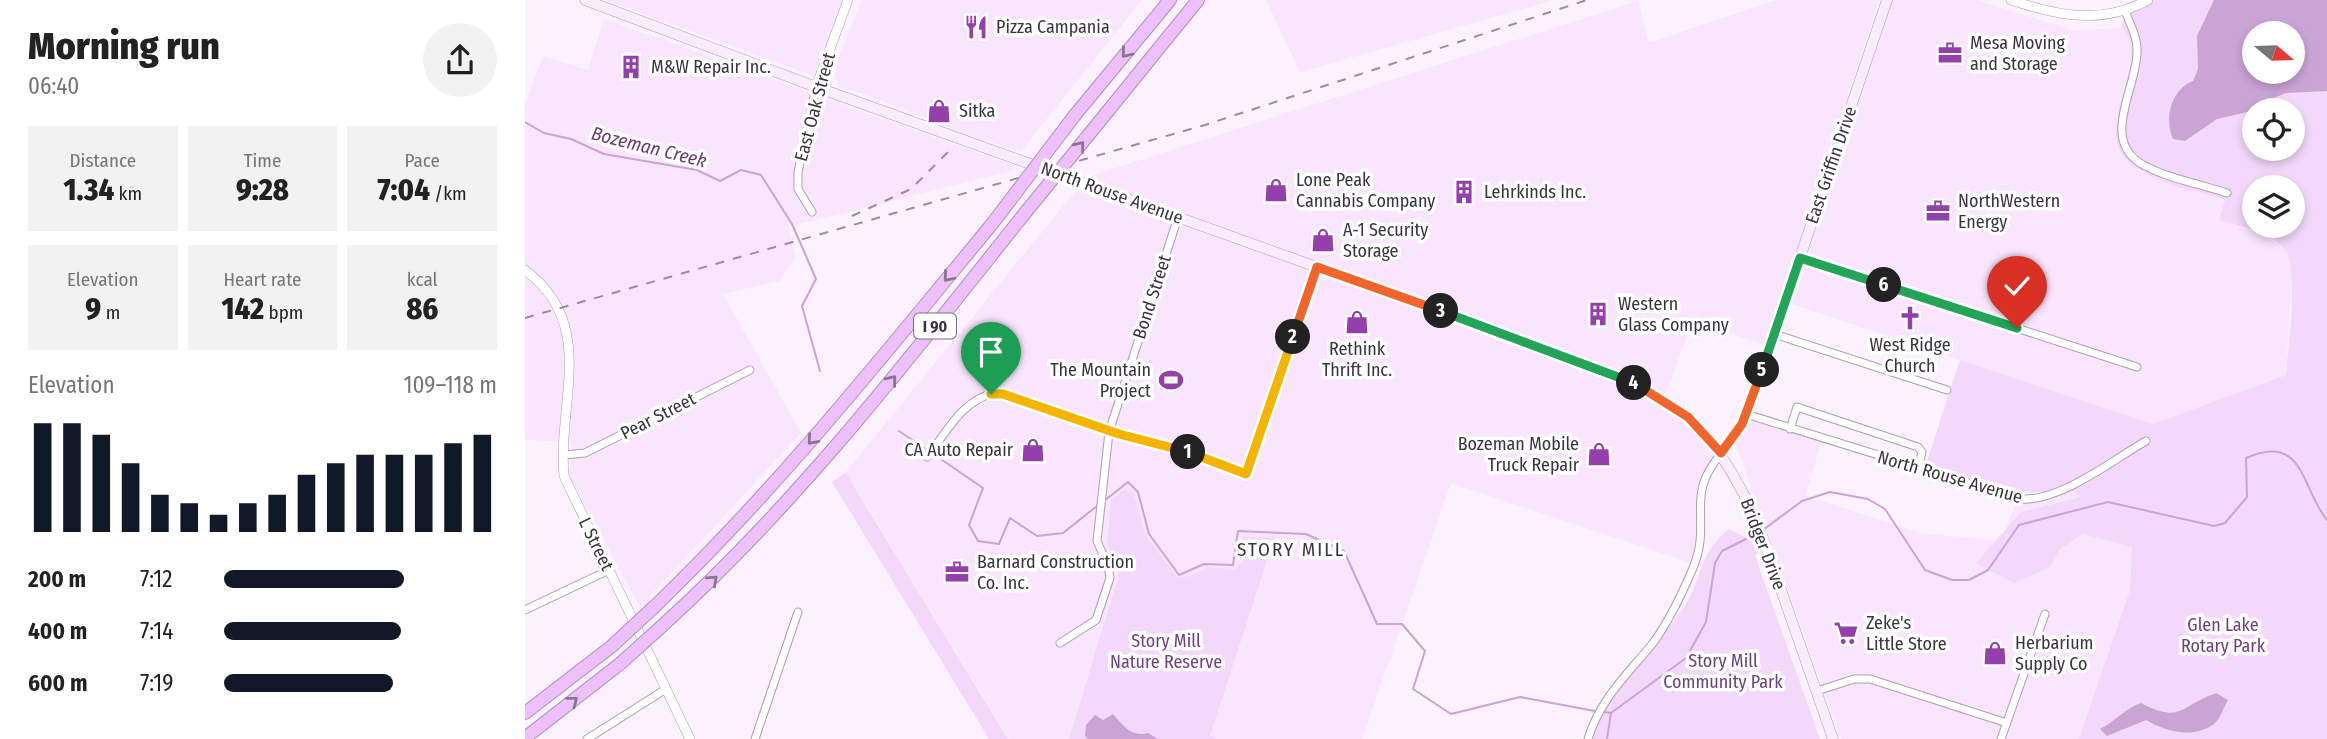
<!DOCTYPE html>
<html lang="en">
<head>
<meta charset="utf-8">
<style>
  :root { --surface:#fff; --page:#f2f2f2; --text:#222; --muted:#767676; --accent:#111827 }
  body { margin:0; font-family:"Fira Sans Condensed",sans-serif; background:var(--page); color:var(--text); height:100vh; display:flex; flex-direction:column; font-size:26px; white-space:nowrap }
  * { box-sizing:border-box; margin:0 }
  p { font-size:23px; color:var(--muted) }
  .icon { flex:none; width:38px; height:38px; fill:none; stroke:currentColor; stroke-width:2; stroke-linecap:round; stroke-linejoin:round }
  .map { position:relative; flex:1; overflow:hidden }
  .panel { display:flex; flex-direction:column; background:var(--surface); width:525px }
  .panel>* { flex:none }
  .needle { width:46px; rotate:109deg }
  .controls { position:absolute; left:1717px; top:21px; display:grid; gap:14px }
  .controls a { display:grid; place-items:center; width:63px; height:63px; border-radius:50%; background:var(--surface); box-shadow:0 4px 10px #0003; font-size:35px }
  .pin { position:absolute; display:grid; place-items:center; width:60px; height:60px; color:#fff; margin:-72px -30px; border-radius:50% 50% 50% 0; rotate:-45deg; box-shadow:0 0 7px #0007 }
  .pin .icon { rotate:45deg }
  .km { position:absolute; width:35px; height:35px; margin:-18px; border-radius:50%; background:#222; color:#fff; font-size:19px; line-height:35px; text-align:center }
  .round { display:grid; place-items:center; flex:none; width:74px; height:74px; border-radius:37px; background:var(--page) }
  .overview { display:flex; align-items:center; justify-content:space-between; height:119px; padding:0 28px }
  h1 { font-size:38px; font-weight:800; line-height:52px }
  .figures { display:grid; grid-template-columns:repeat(3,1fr); gap:10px; height:119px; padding:7px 28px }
  .figures div { display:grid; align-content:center; border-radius:0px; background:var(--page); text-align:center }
  .figures b { font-size:30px; font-weight:800 }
  .figures small { font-size:19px; font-weight:400 }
  .figures p { font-size:19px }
  .chart { height:196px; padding:14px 28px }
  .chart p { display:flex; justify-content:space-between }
  .chart svg { width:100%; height:126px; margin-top:7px; stroke:var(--accent); stroke-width:6 }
  ul { padding:0 28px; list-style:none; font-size:23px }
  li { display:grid; grid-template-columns:112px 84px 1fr; align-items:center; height:52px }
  li i { height:18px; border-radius:9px; background:var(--accent) }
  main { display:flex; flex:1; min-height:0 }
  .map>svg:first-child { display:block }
  .built { fill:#f9e6fe }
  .green { fill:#f3d8fb; fill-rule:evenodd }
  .water { fill:#caa4d5; fill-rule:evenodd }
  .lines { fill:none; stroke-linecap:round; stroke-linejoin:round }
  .stream { stroke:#caa4d5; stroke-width:2 }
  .minor-casing { stroke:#ac9faf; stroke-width:9 }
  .tertiary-casing { stroke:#ac9faf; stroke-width:10 }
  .secondary-casing { stroke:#ac9faf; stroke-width:11 }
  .motorway-casing { stroke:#af8fb8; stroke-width:14 }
  .minor { stroke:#fff; stroke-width:7 }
  .tertiary { stroke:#fff; stroke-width:9 }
  .secondary { stroke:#faecfe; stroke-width:10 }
  .motorway { stroke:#eec0fb; stroke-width:12 }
  .rail { stroke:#98909b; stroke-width:2; stroke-dasharray:9 9; stroke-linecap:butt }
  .motorway-bridge-casing { stroke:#af8fb8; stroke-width:14; stroke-linecap:butt }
  .motorway-bridge { stroke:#eec0fb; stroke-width:12 }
  .oneway { stroke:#8b7492 }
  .split-1-casing { stroke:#fff; stroke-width:14 }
  .split-2-casing { stroke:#fff; stroke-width:14 }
  .split-3-casing { stroke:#fff; stroke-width:14 }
  .split-4-casing { stroke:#fff; stroke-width:14 }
  .split-5-casing { stroke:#fff; stroke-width:14 }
  .split-6-casing { stroke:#fff; stroke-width:14 }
  .split-7-casing { stroke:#fff; stroke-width:14 }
  .split-1 { stroke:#f5b400; stroke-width:9 }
  .split-2 { stroke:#f5b400; stroke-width:9 }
  .split-3 { stroke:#f0652b; stroke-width:9 }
  .split-4 { stroke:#22a559; stroke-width:9 }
  .split-5 { stroke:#f0652b; stroke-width:9 }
  .split-6 { stroke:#22a559; stroke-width:9 }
  .split-7 { stroke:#22a559; stroke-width:9 }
  .labels { text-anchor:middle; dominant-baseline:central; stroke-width:7; stroke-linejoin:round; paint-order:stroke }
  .shield { fill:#fff; stroke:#757276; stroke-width:2 }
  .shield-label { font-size:16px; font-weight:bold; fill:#3a353c }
  .poi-label { font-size:18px; fill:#3a353c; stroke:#fff; text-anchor:start }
  .street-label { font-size:18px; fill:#3a353c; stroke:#fff }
  .park-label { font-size:18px; fill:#70407d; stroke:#fff }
  .water-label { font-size:19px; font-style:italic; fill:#6b3c79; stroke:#fff }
  .neighbourhood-label { font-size:19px; letter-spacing:2px; fill:#3a353c; stroke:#fff }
</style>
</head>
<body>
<main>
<section class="panel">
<div class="overview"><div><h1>Morning run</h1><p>06:40</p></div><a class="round"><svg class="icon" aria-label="share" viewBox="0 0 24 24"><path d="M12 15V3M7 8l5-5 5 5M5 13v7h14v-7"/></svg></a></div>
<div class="figures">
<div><p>Distance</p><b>1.34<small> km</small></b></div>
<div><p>Time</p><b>9:28</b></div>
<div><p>Pace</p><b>7:04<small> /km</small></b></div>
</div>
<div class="figures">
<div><p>Elevation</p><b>9<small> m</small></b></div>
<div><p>Heart rate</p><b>142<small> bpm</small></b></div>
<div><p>kcal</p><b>86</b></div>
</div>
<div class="chart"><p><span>Elevation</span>109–118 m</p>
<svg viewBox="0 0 160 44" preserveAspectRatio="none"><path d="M5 44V6M15 44V6M25 44V10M35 44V20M45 44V31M55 44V34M65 44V38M75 44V34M85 44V31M95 44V24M105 44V20M115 44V17M125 44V17M135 44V17M145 44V13M155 44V10"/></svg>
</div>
<ul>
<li><b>200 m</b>7:12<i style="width:66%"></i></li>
<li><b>400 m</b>7:14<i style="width:65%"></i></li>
<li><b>600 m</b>7:19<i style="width:62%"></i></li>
</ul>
</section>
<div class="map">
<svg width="1802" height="739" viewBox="0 0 1802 739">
  <rect width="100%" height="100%" fill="#fcf1ff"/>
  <!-- built -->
  <path class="built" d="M80 0H319L289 76Z
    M337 0H617L496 151 437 134 348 97 315 87 310 77 314 55Z
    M741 0H1029L775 72Z
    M1251 0H1354L1306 147 1311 149 1362 0H1452L1547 30 1596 28 1602 33 1606 50 1601 78 1621 173 1700 200 1695 220 1744 237 1760 249 1767 271 1761 375 1628 424 1260 302 1245 347 1168 320 1139 399 1197 453 1182 469 1170 564 926 483 837 739H692L685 736 750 538 710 569 683 567 666 576 652 577 620 534 609 493 586 500 582 544 592 565 593 577 544 739H484L321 472 557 183 565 176 1113 1 1124 43Z
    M79 19 490 166 487 171 263 227 271 257 254 281 198 294 276 433 115 607 44 475 47 442 0 440V105L18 56 63 70Z
    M1221 414 1298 437 1280 496 1396 533 1476 541 1495 492 1505 495 1527 491 1538 485 1622 542 1554 739H1316L1208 437Z"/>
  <!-- green -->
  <path class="green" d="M1609 0H1802V739H1554L1605 590 1607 547 1558 534 1535 549 1525 567 1489 583 1451 563 1496 512 1556 497 1538 485C1499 506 1441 476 1401 464L1435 360 1628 424 1761 375C1763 348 1775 266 1758 247 1743 231 1715 227 1694 220L1700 200C1669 190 1623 183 1600 158 1570 126 1628 54 1596 28L1603 4ZM1729 33H1768V72H1729ZM1729 110H1768V149H1729ZM1729 187H1768V226H1729Z
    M321 472 330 488 483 739H464L307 482Z
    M600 489 609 493 620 534 652 577 666 576 683 567 710 569 718 561V537H750L685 736 692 739H544L593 577 592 565 582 544 586 500Z
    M1204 529 1228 541 1233 552 1230 556 1295 739H1066C1084 686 1128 652 1159 607 1179 577 1172 555 1204 529Z"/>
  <!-- water -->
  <path class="water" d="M1689 0H1802V91L1761 93 1746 99 1735 109 1692 119 1660 141 1648 139C1639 118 1646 90 1668 81L1673 69 1672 36ZM1729 33H1768V72H1729Z
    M1691 693 1703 700C1699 707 1695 719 1689 724 1669 739 1641 732 1621 720L1582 736 1575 729C1591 721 1599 709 1616 703 1656 724 1655 706 1691 693Z
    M588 714C598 725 606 738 623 733L633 739H563L560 736 561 725 570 715 578 720Z"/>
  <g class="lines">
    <!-- stream -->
    <path class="stream" d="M0 122 19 133 46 139 79 154 172 170 195 181 216 170 236 175 267 224 291 279 277 306 295 371
      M374 431 402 450
      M407 453 458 488 444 525 453 541 474 544 485 518 512 536 538 533 572 506
      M579 501 603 482 613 492 624 534 654 575 679 564 708 565 713 531 781 534 819 551 852 624H877L900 651 888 689 926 714 995 697 1070 711
      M1238 530 1277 501 1305 492 1343 499 1360 509 1400 570 1427 580H1444L1463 570 1494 525 1583 502 1689 526 1700 523 1722 497 1721 458C1779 432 1776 488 1802 520
      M1079 712 1086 713
      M1082 739 1086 713 1161 658 1181 622 1190 563 1197 551 1233 533"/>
    <!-- minor casing -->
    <g class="minor-casing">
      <path id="minor" d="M1600 11C1605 24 1613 38 1612 52 1612 87 1576 138 1615 163 1640 178 1675 184 1702 193
        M287 212 273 189V172L291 87
        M1275 258 1612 367
        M1249 334 1422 390
        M1221 414 1495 499C1535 502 1586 461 1621 441
        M1265 429 1272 407 1393 447 1397 452 1393 469
        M39 455 60 453 225 370
        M402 457C422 432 436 401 469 393L594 434 659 451 721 474 792 266
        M0 610 84 570
        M535 643 571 620 585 578 583 566 572 541 584 432 653 217
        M1292 691 1329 679H1345L1482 723
        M62 739 141 689
        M230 739 273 612
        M1063 739C1075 699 1102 675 1128 643 1145 620 1157 594 1168 568 1188 520 1158 496 1197 453
        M1476 739 1520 614"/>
    </g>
    <!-- tertiary casing -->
    <g class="tertiary-casing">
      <path id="tertiary" d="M1486 0C1533 16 1577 25 1623 0
        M291 87 323 0
        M0 270C73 324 32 403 39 476L165 739"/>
    </g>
    <!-- secondary casing -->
    <g class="secondary-casing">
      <path id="secondary" d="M60 0 291 87 1078 370C1166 408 1191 435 1232 521L1308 739
        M1197 453 1217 424 1238 367 1362 0"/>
    </g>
    <!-- motorway casing -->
    <g class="motorway-casing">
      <path id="motorway" d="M583 111 673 0
        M550 115 645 0
        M129 607C252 489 358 356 467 224
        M137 626C272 504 383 360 496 218
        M0 713 87 646
        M0 738 96 663"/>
    </g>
    <!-- minor -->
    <use href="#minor" class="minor"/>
    <!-- tertiary -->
    <use href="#tertiary" class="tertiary"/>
    <!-- secondary -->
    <use href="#secondary" class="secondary"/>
    <!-- motorway -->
    <use href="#motorway" class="motorway"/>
    <!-- rail -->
    <path class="rail" d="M327 216 386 189 427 148
      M0 318 680 125 1062 0"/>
    <!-- motorway-bridge casing -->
    <g class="motorway-bridge-casing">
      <path id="motorway-bridge" d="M496 218 583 111
        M467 224 550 115
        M87 646 129 607
        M96 663 137 626"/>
    </g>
    <!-- motorway-bridge -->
    <use href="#motorway-bridge" class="motorway-bridge"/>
  </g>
  <!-- one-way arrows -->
  <defs><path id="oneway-chevron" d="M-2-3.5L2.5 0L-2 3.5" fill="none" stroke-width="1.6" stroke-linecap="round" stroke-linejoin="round" transform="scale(1.75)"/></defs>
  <g class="oneway">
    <use href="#oneway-chevron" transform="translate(601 53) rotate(129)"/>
    <use href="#oneway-chevron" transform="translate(555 146) rotate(-51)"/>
    <use href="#oneway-chevron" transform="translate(423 277) rotate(130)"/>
    <use href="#oneway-chevron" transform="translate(367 380) rotate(-51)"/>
    <use href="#oneway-chevron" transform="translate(287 440) rotate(131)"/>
    <use href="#oneway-chevron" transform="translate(188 580) rotate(-42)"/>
    <use href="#oneway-chevron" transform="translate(48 701) rotate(-38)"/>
  </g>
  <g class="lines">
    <!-- split-1 casing -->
    <g class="split-1-casing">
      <path id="split-1" d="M466 394H478L594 434 663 452"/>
    </g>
    <!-- split-2 casing -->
    <g class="split-2-casing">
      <path id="split-2" d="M663 452 721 474 768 337"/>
    </g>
    <!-- split-3 casing -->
    <g class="split-3-casing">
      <path id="split-3" d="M768 337 792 267 916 311"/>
    </g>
    <!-- split-4 casing -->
    <g class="split-4-casing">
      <path id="split-4" d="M916 311 1109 383"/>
    </g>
    <!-- split-5 casing -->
    <g class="split-5-casing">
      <path id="split-5" d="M1109 383 1163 417 1196 453 1217 424 1237 370"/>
    </g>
    <!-- split-6 casing -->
    <g class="split-6-casing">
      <path id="split-6" d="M1237 370 1275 258 1359 285"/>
    </g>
    <!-- split-7 casing -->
    <g class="split-7-casing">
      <path id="split-7" d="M1359 285 1492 328"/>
    </g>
    <!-- split-1 -->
    <use href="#split-1" class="split-1"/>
    <!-- split-2 -->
    <use href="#split-2" class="split-2"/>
    <!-- split-3 -->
    <use href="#split-3" class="split-3"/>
    <!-- split-4 -->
    <use href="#split-4" class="split-4"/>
    <!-- split-5 -->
    <use href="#split-5" class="split-5"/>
    <!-- split-6 -->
    <use href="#split-6" class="split-6"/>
    <!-- split-7 -->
    <use href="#split-7" class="split-7"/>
  </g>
  <!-- icons -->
  <defs>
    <g id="restaurant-bare" transform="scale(1.89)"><path d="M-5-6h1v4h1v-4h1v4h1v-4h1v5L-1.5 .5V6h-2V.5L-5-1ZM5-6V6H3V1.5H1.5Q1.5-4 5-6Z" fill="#953fad" stroke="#fff" stroke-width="2.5" paint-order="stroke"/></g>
    <g id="office-bare" transform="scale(1.89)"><path d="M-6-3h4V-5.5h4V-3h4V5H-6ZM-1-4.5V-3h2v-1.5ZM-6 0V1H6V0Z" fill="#953fad" stroke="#fff" stroke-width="2.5" paint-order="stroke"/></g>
    <g id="building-bare" transform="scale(1.89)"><path d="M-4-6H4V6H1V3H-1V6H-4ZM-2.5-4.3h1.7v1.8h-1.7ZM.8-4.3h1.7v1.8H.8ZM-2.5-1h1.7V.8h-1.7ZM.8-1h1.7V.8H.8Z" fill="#953fad" stroke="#fff" stroke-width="2.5" paint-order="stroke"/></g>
    <g id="shop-bare" transform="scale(1.89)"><path d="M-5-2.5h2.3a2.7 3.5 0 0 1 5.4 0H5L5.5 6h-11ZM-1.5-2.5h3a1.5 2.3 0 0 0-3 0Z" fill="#953fad" stroke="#fff" stroke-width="2.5" paint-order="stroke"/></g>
    <g id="church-bare" transform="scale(1.89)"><path d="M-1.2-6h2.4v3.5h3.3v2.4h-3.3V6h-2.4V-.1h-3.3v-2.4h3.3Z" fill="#953fad" stroke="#fff" stroke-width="2.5" paint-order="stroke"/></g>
    <g id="stadium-bare" transform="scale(1.89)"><path d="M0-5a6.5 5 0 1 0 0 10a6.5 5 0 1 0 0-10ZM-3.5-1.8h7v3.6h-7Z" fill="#953fad" stroke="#fff" stroke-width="2.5" paint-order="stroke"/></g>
    <g id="supermarket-bare" transform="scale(1.89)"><path d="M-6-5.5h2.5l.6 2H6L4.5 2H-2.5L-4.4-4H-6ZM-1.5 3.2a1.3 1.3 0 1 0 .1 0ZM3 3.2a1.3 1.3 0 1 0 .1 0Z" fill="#953fad" stroke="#fff" stroke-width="2.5" paint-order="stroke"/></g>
  </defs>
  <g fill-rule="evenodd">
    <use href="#restaurant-bare" x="451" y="27"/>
    <use href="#office-bare" x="1425" y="53"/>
    <use href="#building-bare" x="106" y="67"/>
    <use href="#shop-bare" x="414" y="111"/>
    <use href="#shop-bare" x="751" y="190"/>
    <use href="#building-bare" x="939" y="192"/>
    <use href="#office-bare" x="1413" y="211"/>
    <use href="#shop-bare" x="798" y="240"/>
    <use href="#building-bare" x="1073" y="314"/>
    <use href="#church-bare" x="1385" y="318"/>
    <use href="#shop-bare" x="832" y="322"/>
    <use href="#stadium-bare" x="646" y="380"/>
    <use href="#shop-bare" x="508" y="450"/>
    <use href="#shop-bare" x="1074" y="454"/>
    <use href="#office-bare" x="432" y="572"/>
    <use href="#supermarket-bare" x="1321" y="633"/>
    <use href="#shop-bare" x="1470" y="653"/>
  </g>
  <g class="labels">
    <!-- shield labels -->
    <rect class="shield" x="389" y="313.5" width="42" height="25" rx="5"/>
    <g class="shield-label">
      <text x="410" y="326">I 90</text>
    </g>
    <!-- poi labels -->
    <g class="poi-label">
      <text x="471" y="27">Pizza Campania</text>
      <text x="1445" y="43">Mesa Moving<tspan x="1445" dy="21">and Storage</tspan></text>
      <text x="126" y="67">M&amp;W Repair Inc.</text>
      <text x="434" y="111">Sitka</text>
      <text x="771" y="180">Lone Peak<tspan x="771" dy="21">Cannabis Company</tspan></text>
      <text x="959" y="192">Lehrkinds Inc.</text>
      <text x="1433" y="201">NorthWestern<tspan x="1433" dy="21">Energy</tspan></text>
      <text x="818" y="230">A-1 Security<tspan x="818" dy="21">Storage</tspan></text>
      <text x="1093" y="304">Western<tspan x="1093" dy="21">Glass Company</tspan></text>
      <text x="1385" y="345" text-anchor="middle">West Ridge<tspan x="1385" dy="21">Church</tspan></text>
      <text x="832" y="349" text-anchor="middle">Rethink<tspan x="832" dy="21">Thrift Inc.</tspan></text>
      <text x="626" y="370" text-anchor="end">The Mountain<tspan x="626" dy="21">Project</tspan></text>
      <text x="1054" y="444" text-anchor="end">Bozeman Mobile<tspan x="1054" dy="21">Truck Repair</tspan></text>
      <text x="488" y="450" text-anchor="end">CA Auto Repair</text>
      <text x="452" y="562">Barnard Construction<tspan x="452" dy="21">Co. Inc.</tspan></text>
      <text x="1341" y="623">Zeke's<tspan x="1341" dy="21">Little Store</tspan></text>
      <text x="1490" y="643">Herbarium<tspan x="1490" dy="21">Supply Co</tspan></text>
    </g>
    <!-- street labels -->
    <g class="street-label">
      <text transform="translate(290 107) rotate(-75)">East Oak Street</text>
      <text transform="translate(1306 165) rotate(-71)">East Griffin Drive</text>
      <text transform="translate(587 193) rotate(20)">North Rouse Avenue</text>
      <text transform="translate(627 297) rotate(-72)">Bond Street</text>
      <text transform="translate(133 416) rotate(-27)">Pear Street</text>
      <text transform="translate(1425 477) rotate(16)">North Rouse Avenue</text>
      <text transform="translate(71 544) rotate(64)">L Street</text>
      <text transform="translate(1238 544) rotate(69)">Bridger Drive</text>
    </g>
    <!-- park labels -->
    <g class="park-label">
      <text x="1698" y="625">Glen Lake<tspan x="1698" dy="21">Rotary Park</tspan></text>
      <text x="641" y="641">Story Mill<tspan x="641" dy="21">Nature Reserve</tspan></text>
      <text x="1198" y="661">Story Mill<tspan x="1198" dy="21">Community Park</tspan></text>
    </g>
    <!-- water labels -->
    <g class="water-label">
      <text transform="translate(124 147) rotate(14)">Bozeman Creek</text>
    </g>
    <!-- neighbourhood labels -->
    <g class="neighbourhood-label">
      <text x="766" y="549">STORY MILL</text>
    </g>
  </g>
</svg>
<div class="controls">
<a><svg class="needle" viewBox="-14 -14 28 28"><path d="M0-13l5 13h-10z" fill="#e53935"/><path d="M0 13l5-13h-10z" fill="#767676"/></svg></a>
<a><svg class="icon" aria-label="locate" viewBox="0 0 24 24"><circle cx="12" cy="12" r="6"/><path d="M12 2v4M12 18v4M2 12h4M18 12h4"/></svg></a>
<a><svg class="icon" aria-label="layers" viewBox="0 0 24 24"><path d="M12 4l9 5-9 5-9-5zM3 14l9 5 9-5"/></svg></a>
</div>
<div class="pin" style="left:466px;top:394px;background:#1e9e55"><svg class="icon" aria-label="arrive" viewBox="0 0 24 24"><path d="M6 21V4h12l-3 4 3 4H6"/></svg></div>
<div class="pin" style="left:1492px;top:328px;background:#d93025"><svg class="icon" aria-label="check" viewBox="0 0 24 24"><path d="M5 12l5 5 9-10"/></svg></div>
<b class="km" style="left:663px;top:452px">1</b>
<b class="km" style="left:768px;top:337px">2</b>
<b class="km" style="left:916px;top:311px">3</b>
<b class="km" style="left:1109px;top:383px">4</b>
<b class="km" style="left:1237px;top:370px">5</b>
<b class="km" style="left:1359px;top:285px">6</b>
</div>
</main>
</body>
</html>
